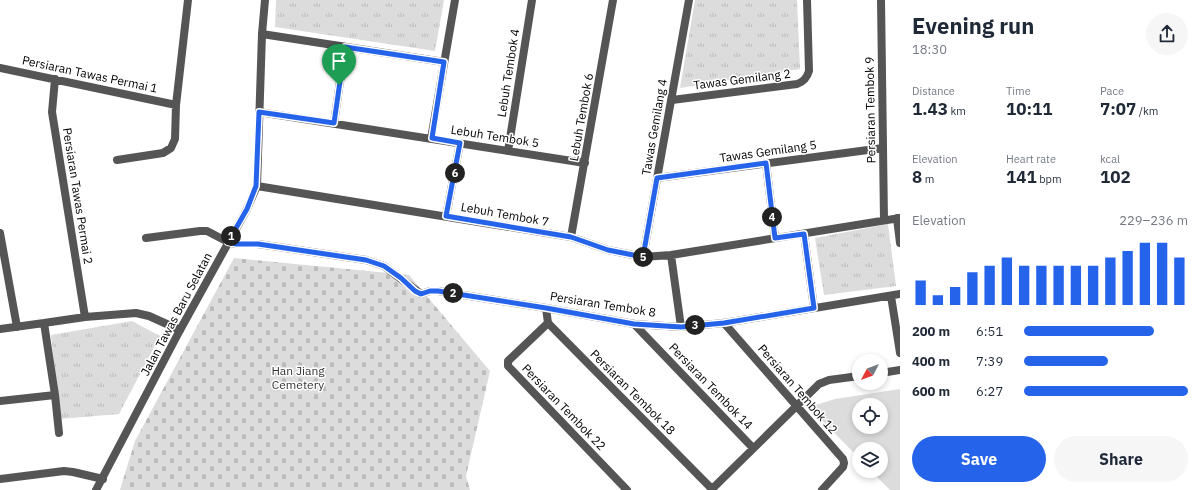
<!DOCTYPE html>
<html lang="en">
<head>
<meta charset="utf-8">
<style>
  :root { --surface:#fff; --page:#f6f6f7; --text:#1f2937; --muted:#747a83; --accent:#2563eb }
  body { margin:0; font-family:"IBM Plex Sans",sans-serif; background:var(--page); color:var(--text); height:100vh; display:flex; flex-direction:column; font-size:15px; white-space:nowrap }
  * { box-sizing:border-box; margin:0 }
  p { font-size:13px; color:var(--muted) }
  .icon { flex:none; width:22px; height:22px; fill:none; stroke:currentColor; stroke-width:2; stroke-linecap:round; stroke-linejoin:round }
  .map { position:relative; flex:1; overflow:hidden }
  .details { display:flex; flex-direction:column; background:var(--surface); width:300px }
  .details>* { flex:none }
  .needle { width:26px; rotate:229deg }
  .controls { position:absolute; left:852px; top:354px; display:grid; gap:8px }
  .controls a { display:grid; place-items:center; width:36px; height:36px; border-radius:50%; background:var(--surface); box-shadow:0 2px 6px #0003; font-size:20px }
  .pin { position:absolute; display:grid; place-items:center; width:34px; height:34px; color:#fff; margin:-41px -17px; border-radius:50% 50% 50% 0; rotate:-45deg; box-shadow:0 0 4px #0007 }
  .pin .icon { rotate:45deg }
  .km { position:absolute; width:20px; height:20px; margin:-10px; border-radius:50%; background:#222; color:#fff; font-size:11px; line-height:20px; text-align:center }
  .round { display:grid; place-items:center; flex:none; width:42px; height:42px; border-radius:21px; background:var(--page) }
  .summary { display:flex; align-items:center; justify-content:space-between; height:68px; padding:0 12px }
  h1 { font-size:22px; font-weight:700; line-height:30px }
  .figures { display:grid; grid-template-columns:repeat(3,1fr); gap:6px; height:68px; padding:4px 12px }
  .figures div { display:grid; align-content:center }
  .figures b { font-size:17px; font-weight:700 }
  .figures small { font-size:11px; font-weight:400 }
  .figures p { font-size:11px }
  .chart { height:112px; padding:8px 12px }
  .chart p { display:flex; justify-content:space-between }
  .chart svg { width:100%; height:72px; margin-top:4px; stroke:var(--accent); stroke-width:6 }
  .cta { display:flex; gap:8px; margin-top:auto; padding:8px 12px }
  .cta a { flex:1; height:46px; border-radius:24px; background:var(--accent); color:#fff; font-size:16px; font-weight:700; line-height:46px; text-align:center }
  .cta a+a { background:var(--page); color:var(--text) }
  ul { padding:0 12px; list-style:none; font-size:13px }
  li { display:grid; grid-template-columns:64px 48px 1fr; align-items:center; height:30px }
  li i { height:10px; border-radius:5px; background:var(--accent) }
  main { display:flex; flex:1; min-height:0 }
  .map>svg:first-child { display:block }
  .grass { fill:#dcdcdc; fill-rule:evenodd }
  .cemetery { fill:url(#cemetery-stones) }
  .park { fill:url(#park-tufts) }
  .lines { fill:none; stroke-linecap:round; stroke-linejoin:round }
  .minor { stroke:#555; stroke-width:8 }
  .tertiary { stroke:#555; stroke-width:8 }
  .route-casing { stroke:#fff; stroke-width:8 }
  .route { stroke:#2563eb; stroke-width:5 }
  .labels { text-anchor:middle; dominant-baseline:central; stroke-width:3; stroke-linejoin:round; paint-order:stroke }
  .street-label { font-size:12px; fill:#000; stroke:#fff }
  .park-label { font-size:12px; fill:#333; stroke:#fff }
</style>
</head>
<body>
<main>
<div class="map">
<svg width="900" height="490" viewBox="0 0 900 490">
  <defs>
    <pattern id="cemetery-stones" width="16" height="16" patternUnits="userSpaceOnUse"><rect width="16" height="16" fill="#dcdcdc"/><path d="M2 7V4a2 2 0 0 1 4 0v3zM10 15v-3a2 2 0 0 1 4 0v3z" fill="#bbb"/></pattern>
    <pattern id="park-tufts" width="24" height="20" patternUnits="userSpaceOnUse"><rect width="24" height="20" fill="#dcdcdc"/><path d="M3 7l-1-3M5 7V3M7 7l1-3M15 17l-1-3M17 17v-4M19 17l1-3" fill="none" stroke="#bbb"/></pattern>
  </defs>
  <rect width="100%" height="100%" fill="#fff"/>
  <!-- grass -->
  <path class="grass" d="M900 389V490H890L871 471H881V449H859V458L809 407 835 399ZM859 405H881V427H859Z"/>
  <!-- cemetery -->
  <path class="cemetery" d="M234 258 409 275 490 371 466 476 470 490H120L135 441Z"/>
  <!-- park -->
  <path class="park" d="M276 0H444L435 51 275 27Z
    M695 0H797L800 69 680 88Z
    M888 224 896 286 824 295 815 238Z
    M132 321 160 336 119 414 60 419 51 335Z"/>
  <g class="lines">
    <!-- minor -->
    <path class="minor" d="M881 0 884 220
      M262 34 444 62
      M0 68 176 105
      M55 79 52 112 85 317
      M672 100 797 84C803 82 807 78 809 71L807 0
      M259 112 585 163
      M334 123 345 47
      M431 139 455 0
      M508 151 532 0
      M117 160 163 153 171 148 175 139 176 105 188 0
      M766 163 775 238
      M657 178 883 148
      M257 186 571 237 608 250 643 257 671 255 900 218
      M446 216 460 143
      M897 218 900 243
      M0 233 17 327
      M804 234 814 308
      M571 237 613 0
      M146 238 200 231H207L228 242 236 244H258L366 260 384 266 421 294 430 291H438L546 308 634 324 681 327 724 323 900 294
      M671 255 681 327
      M643 257 689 0
      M891 296 900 353
      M546 308 548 323 712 489
      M44 323 55 395 59 433
      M548 323 508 361V366L627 490
      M724 323 843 459 844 463 843 467 822 490
      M634 324 753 448
      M0 329 44 323 85 317 136 313 149 316 180 330
      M881 373 900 370
      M0 401 55 395
      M0 479 64 471 73 472 103 479
      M711 490 819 384 829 380 859 376"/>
    <!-- tertiary -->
    <path class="tertiary" d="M96 490 180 330 247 209 257 186 262 34 265 0"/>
  </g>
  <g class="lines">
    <!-- route casing -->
    <g class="route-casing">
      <path id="route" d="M345 47 444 62 432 138 460 143 446 216 571 237 608 250 643 257 657 178 766 163 775 238 804 234 814 308 724 323 681 327 634 324 546 308 438 291H430L421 294 415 291 401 278 384 266 366 260 258 244H236L228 242 247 209 256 186 259 112 334 123Z"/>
    </g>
    <!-- route -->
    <use href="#route" class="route"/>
  </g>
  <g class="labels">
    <!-- street labels -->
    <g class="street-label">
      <text transform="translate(508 73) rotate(-81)">Lebuh Tembok 4</text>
      <text transform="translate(90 74) rotate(12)">Persiaran Tawas Permai 1</text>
      <text transform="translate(742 79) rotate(-7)">Tawas Gemilang 2</text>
      <text transform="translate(870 110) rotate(-91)">Persiaran Tembok 9</text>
      <text transform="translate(581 117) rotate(-80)">Lebuh Tembok 6</text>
      <text transform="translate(654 127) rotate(-80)">Tawas Gemilang 4</text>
      <text transform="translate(495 136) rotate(9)">Lebuh Tembok 5</text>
      <text transform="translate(768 151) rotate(-8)">Tawas Gemilang 5</text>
      <text transform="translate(78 196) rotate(81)">Persiaran Tawas Permai 2</text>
      <text transform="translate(505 214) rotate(10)">Lebuh Tembok 7</text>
      <text transform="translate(603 304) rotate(9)">Persiaran Tembok 8</text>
      <text transform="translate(176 314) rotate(-62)">Jalan Tawas Baru Selatan</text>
      <text transform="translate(711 386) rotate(46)">Persiaran Tembok 14</text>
      <text transform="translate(798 389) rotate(49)">Persiaran Tembok 12</text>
      <text transform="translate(633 392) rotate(45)">Persiaran Tembok 18</text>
      <text transform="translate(564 407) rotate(46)">Persiaran Tembok 22</text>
    </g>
    <!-- park labels -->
    <g class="park-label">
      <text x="298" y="370">Han Jiang<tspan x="298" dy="14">Cemetery</tspan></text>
    </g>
  </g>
</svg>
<div class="controls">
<a><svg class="needle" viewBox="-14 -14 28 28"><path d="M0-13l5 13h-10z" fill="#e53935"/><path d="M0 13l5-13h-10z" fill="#747a83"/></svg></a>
<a><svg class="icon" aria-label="locate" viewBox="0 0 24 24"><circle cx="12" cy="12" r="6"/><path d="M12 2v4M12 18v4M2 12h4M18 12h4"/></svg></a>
<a><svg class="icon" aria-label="layers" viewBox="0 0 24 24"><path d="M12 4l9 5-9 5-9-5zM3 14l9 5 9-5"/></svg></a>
</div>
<div class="pin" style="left:339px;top:85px;background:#1e9e55"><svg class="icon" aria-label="arrive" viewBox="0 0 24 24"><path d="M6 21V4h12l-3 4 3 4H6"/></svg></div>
<b class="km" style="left:231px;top:236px">1</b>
<b class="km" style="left:453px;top:293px">2</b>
<b class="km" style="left:695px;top:325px">3</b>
<b class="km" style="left:772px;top:217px">4</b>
<b class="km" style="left:643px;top:257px">5</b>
<b class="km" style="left:455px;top:173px">6</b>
</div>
<section class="details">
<div class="summary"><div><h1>Evening run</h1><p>18:30</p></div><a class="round"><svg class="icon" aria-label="share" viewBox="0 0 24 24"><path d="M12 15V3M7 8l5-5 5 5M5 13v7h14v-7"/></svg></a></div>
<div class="figures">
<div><p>Distance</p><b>1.43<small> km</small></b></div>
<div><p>Time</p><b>10:11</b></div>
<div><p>Pace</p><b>7:07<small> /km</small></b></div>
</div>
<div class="figures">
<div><p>Elevation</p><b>8<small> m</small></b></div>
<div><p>Heart rate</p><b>141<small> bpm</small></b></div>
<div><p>kcal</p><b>102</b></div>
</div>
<div class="chart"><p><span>Elevation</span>229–236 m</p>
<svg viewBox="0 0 160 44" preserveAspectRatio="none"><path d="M5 44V29M15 44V38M25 44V33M35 44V24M45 44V20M55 44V15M65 44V20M75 44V20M85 44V20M95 44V20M105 44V20M115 44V15M125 44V11M135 44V6M145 44V6M155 44V15"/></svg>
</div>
<ul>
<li><b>200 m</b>6:51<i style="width:79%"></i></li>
<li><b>400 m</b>7:39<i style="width:51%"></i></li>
<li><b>600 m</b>6:27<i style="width:100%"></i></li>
</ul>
<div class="cta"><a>Save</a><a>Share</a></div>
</section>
</main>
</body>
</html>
